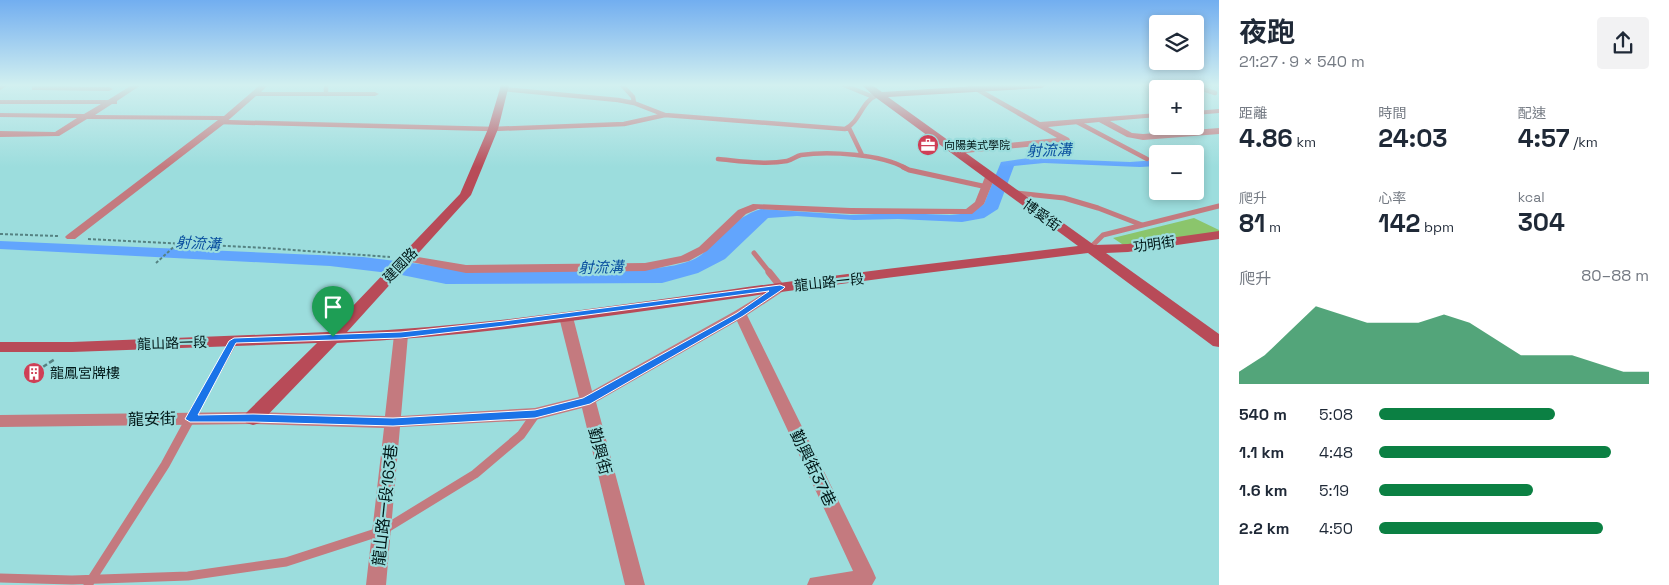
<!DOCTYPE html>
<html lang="zh-TW">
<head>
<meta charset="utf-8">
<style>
  :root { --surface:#fff; --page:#f2f2f3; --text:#1f2937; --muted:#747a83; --accent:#0b8043 }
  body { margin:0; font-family:"Space Grotesk","Noto Sans TC",sans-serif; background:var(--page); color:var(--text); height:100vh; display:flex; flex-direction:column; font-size:19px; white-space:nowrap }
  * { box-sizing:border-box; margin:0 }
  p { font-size:16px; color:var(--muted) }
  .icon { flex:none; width:28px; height:28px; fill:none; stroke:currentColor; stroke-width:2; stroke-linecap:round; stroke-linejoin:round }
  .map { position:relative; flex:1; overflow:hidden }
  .panel { display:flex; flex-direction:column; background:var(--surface); width:450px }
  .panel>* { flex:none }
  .tools { position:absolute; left:1149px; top:15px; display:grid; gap:10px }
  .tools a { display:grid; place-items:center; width:55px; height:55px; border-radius:5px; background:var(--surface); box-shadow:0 2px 8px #0003; font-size:25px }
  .pin { position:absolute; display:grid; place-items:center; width:42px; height:42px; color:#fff; margin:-51px -21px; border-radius:50% 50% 50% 0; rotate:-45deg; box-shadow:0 0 5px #0007 }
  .pin .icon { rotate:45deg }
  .round { display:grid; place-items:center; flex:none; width:52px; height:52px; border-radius:5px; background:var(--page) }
  .summary { display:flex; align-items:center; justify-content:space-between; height:85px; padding:0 20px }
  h1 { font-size:28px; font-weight:700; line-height:38px }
  .stats { display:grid; grid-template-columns:repeat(3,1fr); gap:8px; height:85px; padding:5px 20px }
  .stats div { display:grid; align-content:center }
  .stats b { font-size:25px; font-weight:700 }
  .stats small { font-size:14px; font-weight:400 }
  .stats p { font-size:14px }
  .chart { height:140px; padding:10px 20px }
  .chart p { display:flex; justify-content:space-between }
  .chart svg { width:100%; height:90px; margin-top:5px; fill:var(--accent); opacity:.7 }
  ul { padding:0 20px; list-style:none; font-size:16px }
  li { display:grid; grid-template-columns:80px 60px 1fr; align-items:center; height:38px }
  li i { height:12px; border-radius:6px; background:var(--accent) }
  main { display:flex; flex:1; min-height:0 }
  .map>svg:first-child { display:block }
  .green { fill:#8bc56c }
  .water { fill:#62a5fd }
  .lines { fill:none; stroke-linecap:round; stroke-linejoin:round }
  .path-far1 { stroke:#558282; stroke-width:2; stroke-dasharray:3 2; stroke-linecap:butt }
  .path { stroke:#558282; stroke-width:2.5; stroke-dasharray:5.5 2.5; stroke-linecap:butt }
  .lane-far3 { stroke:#c47a7f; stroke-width:4.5 }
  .lane-far2 { stroke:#c47a7f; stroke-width:5 }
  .lane-far1 { stroke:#c47a7f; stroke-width:7 }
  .lane { stroke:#c47a7f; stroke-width:9 }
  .street { fill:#c47a7f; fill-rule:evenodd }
  .secondary { fill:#b84b58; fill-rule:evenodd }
  .route { fill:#1a73e8; stroke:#fff; fill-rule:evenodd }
  .labels { text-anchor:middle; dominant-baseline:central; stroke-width:4.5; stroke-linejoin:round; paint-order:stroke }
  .far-poi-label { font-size:11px; fill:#001717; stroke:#9cdddd; text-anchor:start }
  .street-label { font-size:14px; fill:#001717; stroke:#9cdddd }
  .poi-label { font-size:14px; fill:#001717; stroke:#9cdddd; text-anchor:start }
  .water-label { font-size:15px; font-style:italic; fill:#0c52a0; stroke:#9cdddd }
  .near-street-label { font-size:16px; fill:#001717; stroke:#9cdddd }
</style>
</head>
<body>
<main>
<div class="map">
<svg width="1219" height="585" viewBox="0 0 1219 585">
  <rect width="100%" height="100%" fill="#9cdddd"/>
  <!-- green -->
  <path class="green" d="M1194 218 1219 230V235L1128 248 1113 238Z"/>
  <!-- water -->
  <path class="water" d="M1029 158 1130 162 1157 160V166L1140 167 1044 163 1014 166 998 209 984 218 962 222 898 219 854 220 797 216 768 218 725 259 698 273 662 283 446 284 397 274 330 266 0 249V241L363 257 484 272 645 269C661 268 688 265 701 255 723 238 732 218 761 209L850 215 900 213 950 215 971 213 984 204 1001 162Z"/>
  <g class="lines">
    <!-- path-far1 -->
    <path class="path-far1" d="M0 234 58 236
      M88 239 266 248 390 257
      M156 263 177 244"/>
    <!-- path -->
    <path class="path" d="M29 376 55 359"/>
    <!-- lane-far3 -->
    <path class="lane-far3" d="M326 85V94
      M622 85 633 97 634 103
      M844 85 871 96
      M1191 85 1215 93
      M504 89 618 100 634 103 665 115 845 129C861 121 861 101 878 95
      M221 122 493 129 624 124 665 115
      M1077 122 1147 159
      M849 128 862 155
      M718 159C740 161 765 165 787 161 792 160 796 156 801 155 828 151 882 154 905 168"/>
    <!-- lane-far2 -->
    <path class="lane-far2" d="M903 167 909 170 987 187
      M1016 193 1064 198 1098 208 1142 225
      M1089 249 1103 235 1219 206
      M754 253 770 273"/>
    <!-- lane-far1 -->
    <path class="lane-far1" d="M769 272 781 287
      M196 410 234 341"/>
    <!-- lane -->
    <path class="lane" d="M0 578 72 580 188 576 286 562 382 531 475 474 521 435 535 415
      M88 585 165 465 196 408"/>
    <!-- street -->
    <path class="street" d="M0 85H8L0 90Z
      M132 85H141L117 101V104H112L95 115 224 116 260 85H268L261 92H375L379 94 375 96H256L224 124 75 239H67L65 237 67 235 218 120 87 119 59 136 0 137V131L55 132 77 118 0 117V113L84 114 101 104H0V100H108Z
      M965 85H974L1040 122 1158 113V117L1110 121 1132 133 1143 134 1219 128V134L1143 140 1127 137 1099 122 1048 127 1069 138 1070 140 1066 143 955 154 951 151 952 149 1057 138Z
      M32 86 109 87 113 89 109 91 35 90H32Z
      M1219 109V113L1195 115V111Z
      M990 174 995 177 984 204 972 214H851L758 209 746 214 707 251 689 261 645 271 466 273 406 261 400 258 406 255 466 265 645 263 681 256 699 247 738 210 753 204 851 208 966 209 975 202 985 177Z
      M781 283 785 284 787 287 785 290 747 315 873 571 876 578 872 585H807L810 578 853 571 737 321 596 402 645 585H625L582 408 535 420 400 427 386 585H366L384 428 253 424 0 427V415L253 412 385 416 394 335 396 332H406L408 335 401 416 535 408 579 397 559 317 561 314 566 313 573 317 592 391 735 311Z"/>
    <!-- secondary -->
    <path class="secondary" d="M501 85H509L498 129 471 195 347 332C476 327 605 307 734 289 848 273 963 260 1078 246L875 97 862 85H872L882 92 992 85H1046L1042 88 888 97 1094 245 1128 244 1219 231V239L1128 252 1106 253 1219 334V347L1213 346 1088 253C976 267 864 280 752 296 614 315 476 337 337 343L260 423 253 425 246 423 244 418 246 413 317 343 72 352H0V342H72L328 332 460 194 488 129Z"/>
  </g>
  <!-- sky -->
  <linearGradient id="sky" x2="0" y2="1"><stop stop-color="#72aef0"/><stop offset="0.51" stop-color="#d2f0f0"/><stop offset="1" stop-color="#d2f0f0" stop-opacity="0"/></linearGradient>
  <rect width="1219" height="167" fill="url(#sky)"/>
  <!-- route -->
  <path class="route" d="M780 285 785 287 783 289 743 316 590 404 535 418 393 426 253 422H190L185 419 229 341 234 338 401 332 504 321ZM769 291 737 313 583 398 535 410 393 418 253 414 198 415 236 343 401 338 504 326Z"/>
  <!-- icons -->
  <defs>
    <g id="office-disc" transform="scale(1.125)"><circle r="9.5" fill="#cf3f56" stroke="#9cdddd"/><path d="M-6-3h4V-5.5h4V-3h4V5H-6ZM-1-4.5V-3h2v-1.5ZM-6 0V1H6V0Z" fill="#fff"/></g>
    <g id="building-disc" transform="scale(1.125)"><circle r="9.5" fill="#cf3f56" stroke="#9cdddd"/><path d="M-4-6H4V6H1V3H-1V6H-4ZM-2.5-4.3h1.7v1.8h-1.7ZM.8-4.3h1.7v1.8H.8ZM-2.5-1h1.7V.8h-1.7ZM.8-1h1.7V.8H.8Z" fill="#fff"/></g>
  </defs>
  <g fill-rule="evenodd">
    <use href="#office-disc" x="928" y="145"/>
    <use href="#building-disc" x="34" y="373"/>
  </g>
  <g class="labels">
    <!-- far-poi labels -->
    <g class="far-poi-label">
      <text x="944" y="145">向陽美式學院</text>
    </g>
    <!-- street labels -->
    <g class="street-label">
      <text transform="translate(1042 215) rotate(36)">博愛街</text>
      <text transform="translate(1154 244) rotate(-8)">功明街</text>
      <text transform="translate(400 265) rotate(-46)">建國路</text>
      <text transform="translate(829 282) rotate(-6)">龍山路一段</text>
      <text transform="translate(172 343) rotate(-2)">龍山路一段</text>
    </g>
    <!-- poi labels -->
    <g class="poi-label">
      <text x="50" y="373">龍鳳宮牌樓</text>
    </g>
    <!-- water labels -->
    <g class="water-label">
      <text transform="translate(1049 150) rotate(-2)">射流溝</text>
      <text transform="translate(198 243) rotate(3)">射流溝</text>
      <text transform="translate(601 267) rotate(-1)">射流溝</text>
    </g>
    <!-- near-street labels -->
    <g class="near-street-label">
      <text transform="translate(152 419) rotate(-1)">龍安街</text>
      <text transform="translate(600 451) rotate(75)">勤興街</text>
      <text transform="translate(813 468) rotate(64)">勤興街37巷</text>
      <text transform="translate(385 505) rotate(-84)">龍山路一段163巷</text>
    </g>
  </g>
</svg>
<div class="tools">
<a><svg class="icon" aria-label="layers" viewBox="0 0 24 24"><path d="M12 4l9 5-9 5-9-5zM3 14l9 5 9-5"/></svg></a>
<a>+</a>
<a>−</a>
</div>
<div class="pin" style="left:333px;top:337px;background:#1e9e55"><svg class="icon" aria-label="arrive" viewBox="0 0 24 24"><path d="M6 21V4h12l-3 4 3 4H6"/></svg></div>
</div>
<section class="panel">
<div class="summary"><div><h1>夜跑</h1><p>21:27 · 9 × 540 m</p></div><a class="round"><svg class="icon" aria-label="share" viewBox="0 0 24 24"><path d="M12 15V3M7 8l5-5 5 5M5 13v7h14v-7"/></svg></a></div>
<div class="stats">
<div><p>距離</p><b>4.86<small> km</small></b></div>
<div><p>時間</p><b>24:03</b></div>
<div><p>配速</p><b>4:57<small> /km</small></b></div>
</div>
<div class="stats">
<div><p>爬升</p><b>81<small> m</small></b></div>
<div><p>心率</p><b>142<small> bpm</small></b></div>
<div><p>kcal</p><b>304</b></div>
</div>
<div class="chart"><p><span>爬升</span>80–88 m</p>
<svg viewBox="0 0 160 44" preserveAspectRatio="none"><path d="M0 44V38L10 30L20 18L30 6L40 10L50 14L60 14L70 14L80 10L90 14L100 22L110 30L120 30L130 30L140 34L150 38L160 38V44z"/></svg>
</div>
<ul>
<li><b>540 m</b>5:08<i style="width:65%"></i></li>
<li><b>1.1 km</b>4:48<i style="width:86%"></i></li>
<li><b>1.6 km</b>5:19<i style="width:57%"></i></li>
<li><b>2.2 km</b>4:50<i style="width:83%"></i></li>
</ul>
</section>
</main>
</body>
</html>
